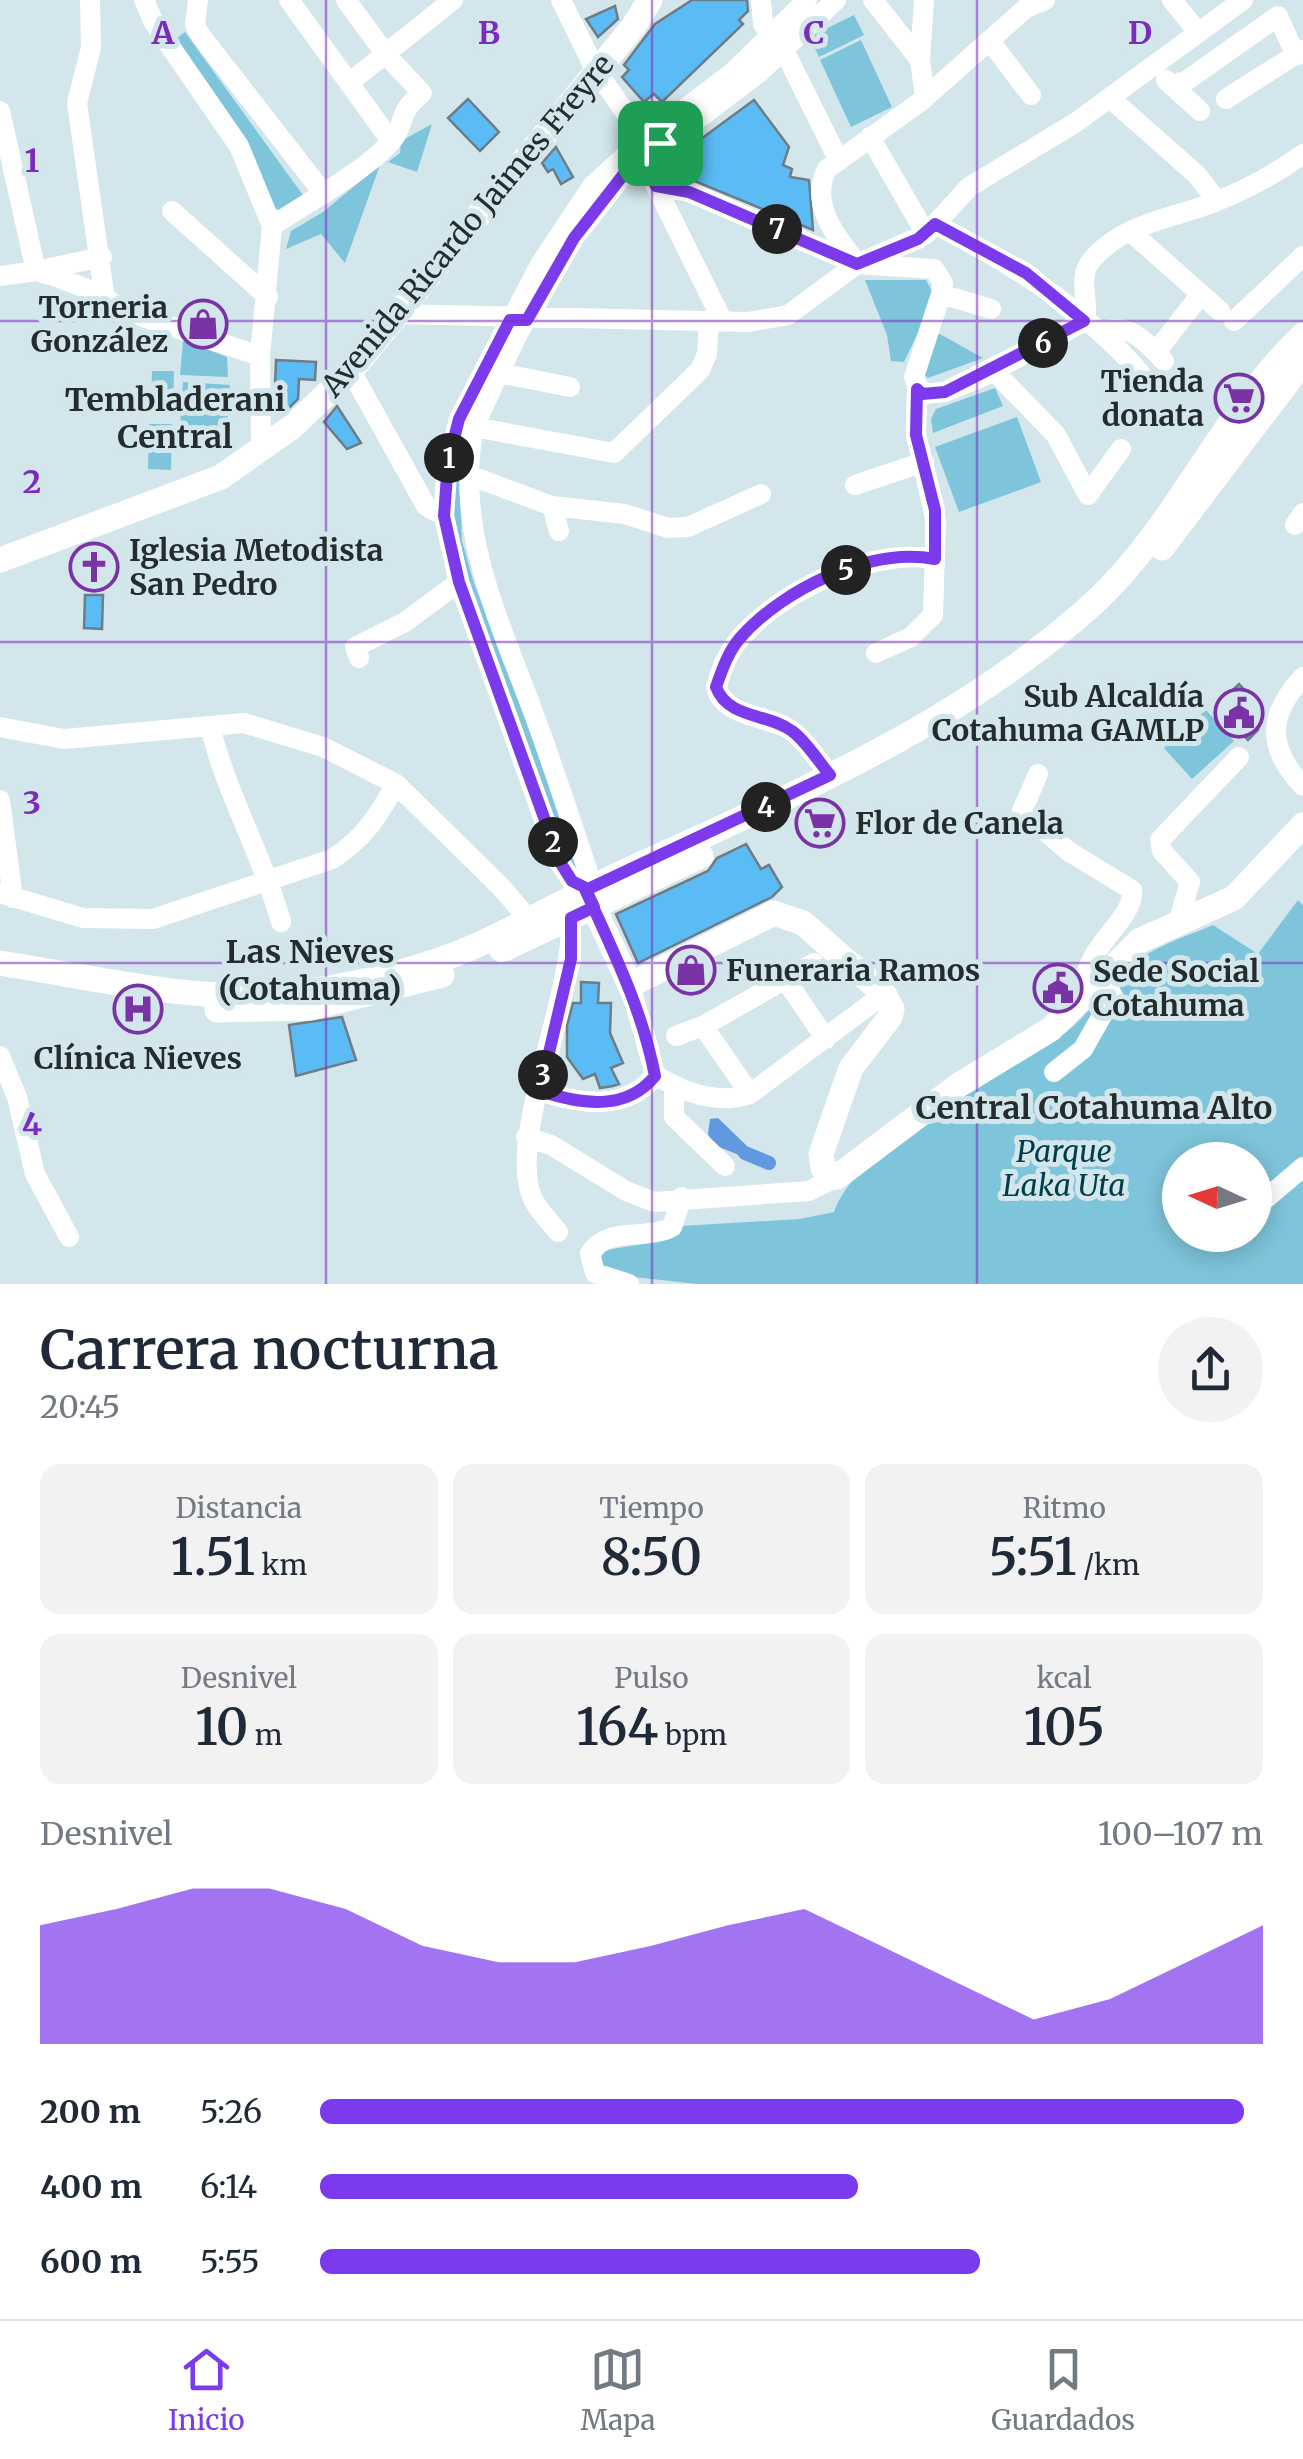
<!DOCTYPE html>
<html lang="es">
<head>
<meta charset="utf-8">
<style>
  :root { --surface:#fff; --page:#f2f2f3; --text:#1f2937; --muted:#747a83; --line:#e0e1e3; --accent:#7c3aed }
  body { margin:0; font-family:Merriweather,serif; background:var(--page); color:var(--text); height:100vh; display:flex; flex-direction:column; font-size:38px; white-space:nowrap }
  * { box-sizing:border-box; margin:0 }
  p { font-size:32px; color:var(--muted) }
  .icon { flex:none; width:55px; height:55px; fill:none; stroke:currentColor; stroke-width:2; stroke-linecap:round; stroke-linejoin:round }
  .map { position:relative; height:1284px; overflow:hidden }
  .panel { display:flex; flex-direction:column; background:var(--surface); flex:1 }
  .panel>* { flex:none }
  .needle { width:65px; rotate:274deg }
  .controls { position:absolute; left:1162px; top:1142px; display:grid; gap:20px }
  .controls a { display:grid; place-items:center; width:110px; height:110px; border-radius:50%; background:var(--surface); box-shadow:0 5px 25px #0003; font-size:50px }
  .pin { position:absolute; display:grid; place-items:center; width:85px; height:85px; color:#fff; margin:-42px; border-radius:20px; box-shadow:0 5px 15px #0006 }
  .km { position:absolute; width:50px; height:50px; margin:-25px; border-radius:50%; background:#222; color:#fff; font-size:28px; line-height:50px; text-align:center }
  .round { display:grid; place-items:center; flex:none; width:105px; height:105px; border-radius:52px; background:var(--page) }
  .headline { display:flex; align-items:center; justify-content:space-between; height:170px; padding:0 40px }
  h1 { font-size:55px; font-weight:600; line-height:75px }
  .metrics { display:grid; grid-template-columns:repeat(3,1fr); gap:15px; height:170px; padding:10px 40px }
  .metrics div { display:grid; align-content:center; border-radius:20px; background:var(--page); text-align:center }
  .metrics b { font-size:50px; font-weight:600 }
  .metrics small { font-size:28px; font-weight:400 }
  .metrics p { font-size:28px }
  .chart { height:280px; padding:20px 40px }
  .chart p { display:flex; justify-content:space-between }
  .chart svg { width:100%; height:180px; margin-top:10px; fill:var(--accent); opacity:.7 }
  ul { padding:0 40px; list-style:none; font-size:32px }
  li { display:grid; grid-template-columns:160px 120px 1fr; align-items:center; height:75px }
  li i { height:25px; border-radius:12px; background:var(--accent) }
  .menu { display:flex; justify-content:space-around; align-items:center; height:140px; border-top:2px solid var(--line); background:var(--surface); font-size:28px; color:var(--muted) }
  .menu a { display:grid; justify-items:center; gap:5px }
  .menu .on { color:var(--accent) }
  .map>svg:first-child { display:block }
  .green { fill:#7ec5db; fill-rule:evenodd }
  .water { fill:#6199e1 }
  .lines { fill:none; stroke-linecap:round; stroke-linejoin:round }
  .canal { stroke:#6199e1; stroke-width:14 }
  .building { fill:#5bbcf5; stroke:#6e7c86; stroke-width:2.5 }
  .minor { stroke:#fff; stroke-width:20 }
  .major { stroke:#fff; stroke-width:25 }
  .route-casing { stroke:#fff; stroke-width:20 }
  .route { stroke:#7c3aed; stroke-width:12 }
  .grid { fill:none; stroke:#7b2cbf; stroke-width:2.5; stroke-opacity:0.55 }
  .labels { text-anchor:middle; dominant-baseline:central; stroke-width:10; stroke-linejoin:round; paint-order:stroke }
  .street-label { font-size:30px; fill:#242c2e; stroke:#d2e6ec }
  .poi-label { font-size:30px; font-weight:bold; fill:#242c2e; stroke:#d2e6ec; text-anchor:start }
  .park-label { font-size:30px; font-style:italic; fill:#003c4a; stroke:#d2e6ec }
  .neighbourhood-label { font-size:32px; font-weight:bold; fill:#242c2e; stroke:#d2e6ec }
  .grid-label { font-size:32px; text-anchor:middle; font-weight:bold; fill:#7b2cbf; stroke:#d2e6ec; stroke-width:10; stroke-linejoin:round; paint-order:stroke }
</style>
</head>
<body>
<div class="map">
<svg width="1303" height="1284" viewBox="0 0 1303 1284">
  <rect width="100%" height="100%" fill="#d2e6ec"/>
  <!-- green -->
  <path class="green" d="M854 15 864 35 819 57 809 37Z
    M185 32 305 198 283 211 271 207 171 43Z
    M861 40 892 107 851 127 820 60Z
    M432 124 417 172 388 162 400 153 401 141Z
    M380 165 345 263 321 234 286 249 291 231 323 212Z
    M865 280H926L935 297 904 362 891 361 887 335Z
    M938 333 983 358 928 378 923 374Z
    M183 340 227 357 228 377 180 375Z
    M152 371H174L173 411 151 410Z
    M183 382 230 385 226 444 179 441Z
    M995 388 1003 406 933 433 931 419 936 409Z
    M1017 417 1041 482 959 512 935 447Z
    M149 424H172L171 470 148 469Z
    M452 468 459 469 462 541 474 583 529 725 578 872 573 876 454 541Z
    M1206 710 1234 741 1192 779 1164 748Z
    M1298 900 1303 905V1284H697L634 1277 597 1263 606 1250 650 1243 681 1226 800 1219 834 1212C860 1141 999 1080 1061 1036 1087 1018 1106 987 1131 966 1154 946 1185 937 1213 925L1258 954ZM1180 1160H1255V1235H1180Z"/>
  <!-- water -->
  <path class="water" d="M718 1118 747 1146 744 1157 714 1145 708 1134 710 1119Z"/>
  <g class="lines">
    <!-- canal -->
    <path class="canal" d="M745 1153 769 1163"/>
  </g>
  <!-- building -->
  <path class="building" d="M692 0H747L748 11 739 20 743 24 662 102 654 94 644 102 622 77 629 70 624 65 655 24Z
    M615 6 618 19 598 37 586 19Z
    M468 99 499 132 480 151 448 118Z
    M754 100 789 147 783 165 792 169 790 177 809 180 813 230 685 177 675 158Z
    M556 147 573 177 561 184 553 169 548 172 542 163Z
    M276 360 316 362 315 380 299 379 298 399 286 411 274 410Z
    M337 406 361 443 347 449 324 422Z
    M85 595H103L102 629 84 628Z
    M1239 684 1262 708 1258 730 1248 740 1216 706Z
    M746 844 761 869 769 865 782 887 772 897 638 963 616 914 708 871 717 858Z
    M581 982 599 983 598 1003H611L610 1033 623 1063 611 1068 619 1084 613 1086 600 1088 595 1074 583 1079 567 1057V1026L573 1003H581Z
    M342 1017 356 1060 296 1076 289 1025Z"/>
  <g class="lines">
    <!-- minor -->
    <path class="minor" d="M90 0 91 48 77 103 105 300
      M144 0 154 23 239 146 272 226 260 356 261 447
      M198 0 195 25 201 36 324 194
      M289 0 391 141
      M561 0 595 69 639 132
      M761 0 763 24 784 50 838 159
      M873 0 920 60
      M924 0 920 60 925 98
      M1172 0 1197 31
      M990 41 1031 95
      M1166 80 1200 111
      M350 82 453 0
      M1175 84 1186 81 1278 16 1296 56
      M1110 98 1197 175 1217 201
      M1226 99 1303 50
      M0 111 36 271 102 257
      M652 134 733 72 807 0
      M870 137 926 234
      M661 147 760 72 836 0
      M645 164 722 320
      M656 186 689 192 857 264 934 269 943 283 941 294 914 377 922 394 945 392 982 377 1085 321C1090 302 1077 278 1091 261 1121 223 1175 218 1215 202 1245 190 1277 173 1303 154
      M172 211 268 297
      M935 224C1011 264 1084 307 1140 373
      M272 226C306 203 370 169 394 138 407 119 396 115 422 93L387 56 346 0
      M1131 232 1220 311
      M856 262C836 237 809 203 827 169L920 102 1026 8 1045 0
      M0 276 36 271 56 277 98 293 122 310 260 356
      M941 294 991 309
      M394 314 748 322 788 315 857 264 926 234 969 187 1075 123 1243 0
      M1234 321 1303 256
      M1103 332C1129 321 1147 343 1164 361
      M1156 352 1201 294
      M351 371 426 506 444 516
      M994 371 1056 435 1088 495 1121 449
      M499 373 570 387
      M474 427 614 453 700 370 707 354 709 320
      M469 475 552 506 625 514 668 528 688 527 761 494
      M855 485 924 462
      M552 506 559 531
      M1295 525 1303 513
      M876 653 911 637 933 615 936 522 916 435 917 389
      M359 658 355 647 405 622 459 582
      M1303 677C1268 714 1266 747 1303 786
      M210 726C227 796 261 851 281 922
      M0 727 64 739 244 723 323 747 396 784 501 887 538 930
      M1038 774 1022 811 1068 851 1132 890C1135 918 1089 944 1086 979L1092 987
      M830 775C818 761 804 738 789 729 769 718 734 717 720 697 714 689 719 677 722 668 747 603 868 547 935 559
      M0 800 13 898
      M584 887 572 881 559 862 459 582 444 516 445 486 459 419 541 263 592 186 629 152
      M586 891 587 869C569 816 552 762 532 709 498 618 454 527 474 427 514 339 559 241 626 170
      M0 893 83 918 153 919 332 859C364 839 378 816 396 784
      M1179 920 1190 882 1162 851 1160 840 1239 757
      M785 979 826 1039
      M630 985 655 1075C683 1092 718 1105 750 1094L884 994
      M703 1026 750 1094
      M676 1036 703 1026 814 963
      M0 1056 17 1097 35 1174 69 1237
      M1054 1072 1083 1049 1113 996 1102 976
      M674 1086V1117L725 1166
      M540 1091C580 1104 626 1112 655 1075
      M526 1137 551 1145 626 1191 654 1202 809 1191 837 1177
      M1255 1208 1303 1167
      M558 1232C550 1222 540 1212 534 1201 504 1146 575 993 571 918
      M629 1284 595 1273 590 1253C610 1225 646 1241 672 1227L682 1197"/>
    <!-- major -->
    <path class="major" d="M1162 548 1303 362
      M0 560 221 477 292 427 351 371 633 27 650 0
      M588 895 630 985 774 913 803 923 884 994 892 1009 890 1017 851 1068 821 1154 823 1168 837 1177 959 1085 1051 1029 1139 941 1234 898 1303 825
      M502 950 701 856
      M0 963C91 977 190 1002 283 994 338 989 404 974 456 954 510 933 562 901 615 876 783 799 957 728 1095 602 1178 525 1221 413 1303 335
      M217 1010 310 1008 442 975"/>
  </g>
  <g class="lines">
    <!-- route casing -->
    <g class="route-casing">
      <path id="route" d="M660 143 654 161H634L574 238 527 320H510L459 419 448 462 444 516 459 582 560 862 572 881 584 887C612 949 642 1008 655 1076 626 1112 580 1104 540 1091L571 959V918L594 907 586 890 830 775C818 761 806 741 792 731 768 713 728 719 716 687 722 670 728 652 740 638 783 589 870 547 935 559V510L916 435 917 389 922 394 945 392 1084 321 1026 273 935 224 918 239 857 264 689 192 656 186 645 164C612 155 641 114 660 143"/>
    </g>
    <!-- route -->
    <use href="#route" class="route"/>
  </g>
  <!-- grid -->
  <path class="grid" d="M326 0V1284M652 0V1284M977 0V1284M0 321H1303M0 642H1303M0 963H1303"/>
  <!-- icons -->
  <defs>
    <g id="shop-ring" transform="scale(2.5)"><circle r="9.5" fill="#d2e6ec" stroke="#7a33a5" stroke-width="1.5"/><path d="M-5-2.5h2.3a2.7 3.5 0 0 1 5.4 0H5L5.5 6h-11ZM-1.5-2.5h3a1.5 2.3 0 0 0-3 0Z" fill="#7a33a5"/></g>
    <g id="supermarket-ring" transform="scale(2.5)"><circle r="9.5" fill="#d2e6ec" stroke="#7a33a5" stroke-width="1.5"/><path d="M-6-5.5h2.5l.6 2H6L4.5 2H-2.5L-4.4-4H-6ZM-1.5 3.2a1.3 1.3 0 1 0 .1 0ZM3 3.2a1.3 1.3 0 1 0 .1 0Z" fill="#7a33a5"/></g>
    <g id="church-ring" transform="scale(2.5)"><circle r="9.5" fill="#d2e6ec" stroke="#7a33a5" stroke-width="1.5"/><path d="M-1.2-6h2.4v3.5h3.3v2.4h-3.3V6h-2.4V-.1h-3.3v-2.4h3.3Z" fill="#7a33a5"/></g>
    <g id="civic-ring" transform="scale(2.5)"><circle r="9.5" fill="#d2e6ec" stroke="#7a33a5" stroke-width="1.5"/><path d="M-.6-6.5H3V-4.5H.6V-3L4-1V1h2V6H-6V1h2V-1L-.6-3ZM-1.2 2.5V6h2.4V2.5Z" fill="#7a33a5"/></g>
    <g id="hospital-ring" transform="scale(2.5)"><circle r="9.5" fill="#d2e6ec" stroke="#7a33a5" stroke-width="1.5"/><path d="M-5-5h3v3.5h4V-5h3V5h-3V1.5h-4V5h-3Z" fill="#7a33a5"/></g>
  </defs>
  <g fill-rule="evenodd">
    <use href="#shop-ring" x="203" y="324"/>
    <use href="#supermarket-ring" x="1239" y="398"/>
    <use href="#church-ring" x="94" y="567"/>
    <use href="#civic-ring" x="1239" y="713"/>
    <use href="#supermarket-ring" x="820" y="823"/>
    <use href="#shop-ring" x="691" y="970"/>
    <use href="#civic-ring" x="1058" y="988"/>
    <use href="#hospital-ring" x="138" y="1009"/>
  </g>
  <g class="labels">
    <!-- street labels -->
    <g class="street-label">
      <text transform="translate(467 225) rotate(-50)">Avenida Ricardo Jaimes Freyre</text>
    </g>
    <!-- poi labels -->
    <g class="poi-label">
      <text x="168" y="307" text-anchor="end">Torneria<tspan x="168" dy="34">González</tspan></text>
      <text x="1204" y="381" text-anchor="end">Tienda<tspan x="1204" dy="34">donata</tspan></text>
      <text x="129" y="550">Iglesia Metodista<tspan x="129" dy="34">San Pedro</tspan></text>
      <text x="1204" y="696" text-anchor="end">Sub Alcaldía<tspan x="1204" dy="34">Cotahuma GAMLP</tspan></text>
      <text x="855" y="823">Flor de Canela</text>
      <text x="726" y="970">Funeraria Ramos</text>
      <text x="1093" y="971">Sede Social<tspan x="1093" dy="34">Cotahuma</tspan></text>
      <text x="138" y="1058" text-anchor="middle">Clínica Nieves</text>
    </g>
    <!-- park labels -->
    <g class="park-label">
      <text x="1064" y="1151">Parque<tspan x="1064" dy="34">Laka Uta</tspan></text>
    </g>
    <!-- neighbourhood labels -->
    <g class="neighbourhood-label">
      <text x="175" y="400">Tembladerani<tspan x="175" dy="37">Central</tspan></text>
      <text x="310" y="952">Las Nieves<tspan x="310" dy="37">(Cotahuma)</tspan></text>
      <text x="1094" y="1108">Central Cotahuma Alto</text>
    </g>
  </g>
  <g class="grid-label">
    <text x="163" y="44">A</text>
    <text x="489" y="44">B</text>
    <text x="814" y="44">C</text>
    <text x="1140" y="44">D</text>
    <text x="32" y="172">1</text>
    <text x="32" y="493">2</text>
    <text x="32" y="814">3</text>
    <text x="32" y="1135">4</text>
  </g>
</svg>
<div class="controls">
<a><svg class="needle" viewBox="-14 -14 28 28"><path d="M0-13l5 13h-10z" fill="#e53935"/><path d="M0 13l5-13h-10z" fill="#747a83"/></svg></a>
</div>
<div class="pin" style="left:660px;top:143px;background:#1e9e55"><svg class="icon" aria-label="arrive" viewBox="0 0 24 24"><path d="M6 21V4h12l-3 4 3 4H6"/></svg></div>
<b class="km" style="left:449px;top:458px">1</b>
<b class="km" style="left:553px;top:842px">2</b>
<b class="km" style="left:543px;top:1075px">3</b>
<b class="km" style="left:766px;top:807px">4</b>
<b class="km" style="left:846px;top:570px">5</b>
<b class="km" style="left:1043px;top:343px">6</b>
<b class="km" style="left:777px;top:229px">7</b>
</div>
<section class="panel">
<div class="headline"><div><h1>Carrera nocturna</h1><p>20:45</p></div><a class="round"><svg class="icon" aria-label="share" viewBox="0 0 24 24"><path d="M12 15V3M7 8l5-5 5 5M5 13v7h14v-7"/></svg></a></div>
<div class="metrics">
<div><p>Distancia</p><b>1.51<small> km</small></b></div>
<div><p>Tiempo</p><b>8:50</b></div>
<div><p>Ritmo</p><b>5:51<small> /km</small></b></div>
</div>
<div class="metrics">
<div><p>Desnivel</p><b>10<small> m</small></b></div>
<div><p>Pulso</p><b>164<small> bpm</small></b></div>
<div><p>kcal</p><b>105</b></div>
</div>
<div class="chart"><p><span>Desnivel</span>100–107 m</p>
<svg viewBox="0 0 160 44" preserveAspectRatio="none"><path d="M0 44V15L10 11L20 6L30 6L40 11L50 20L60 24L70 24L80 20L90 15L100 11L110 20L120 29L130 38L140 33L150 24L160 15V44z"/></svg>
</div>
<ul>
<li><b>200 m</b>5:26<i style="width:98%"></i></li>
<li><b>400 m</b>6:14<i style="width:57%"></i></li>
<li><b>600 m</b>5:55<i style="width:70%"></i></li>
</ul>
</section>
<nav class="menu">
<a class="on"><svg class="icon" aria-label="home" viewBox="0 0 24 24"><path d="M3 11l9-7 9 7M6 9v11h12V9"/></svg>Inicio</a>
<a><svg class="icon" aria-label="map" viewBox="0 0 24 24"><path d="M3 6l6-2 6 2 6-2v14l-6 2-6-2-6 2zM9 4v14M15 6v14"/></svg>Mapa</a>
<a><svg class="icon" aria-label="saved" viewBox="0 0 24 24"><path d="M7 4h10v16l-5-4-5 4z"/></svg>Guardados</a>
</nav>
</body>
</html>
